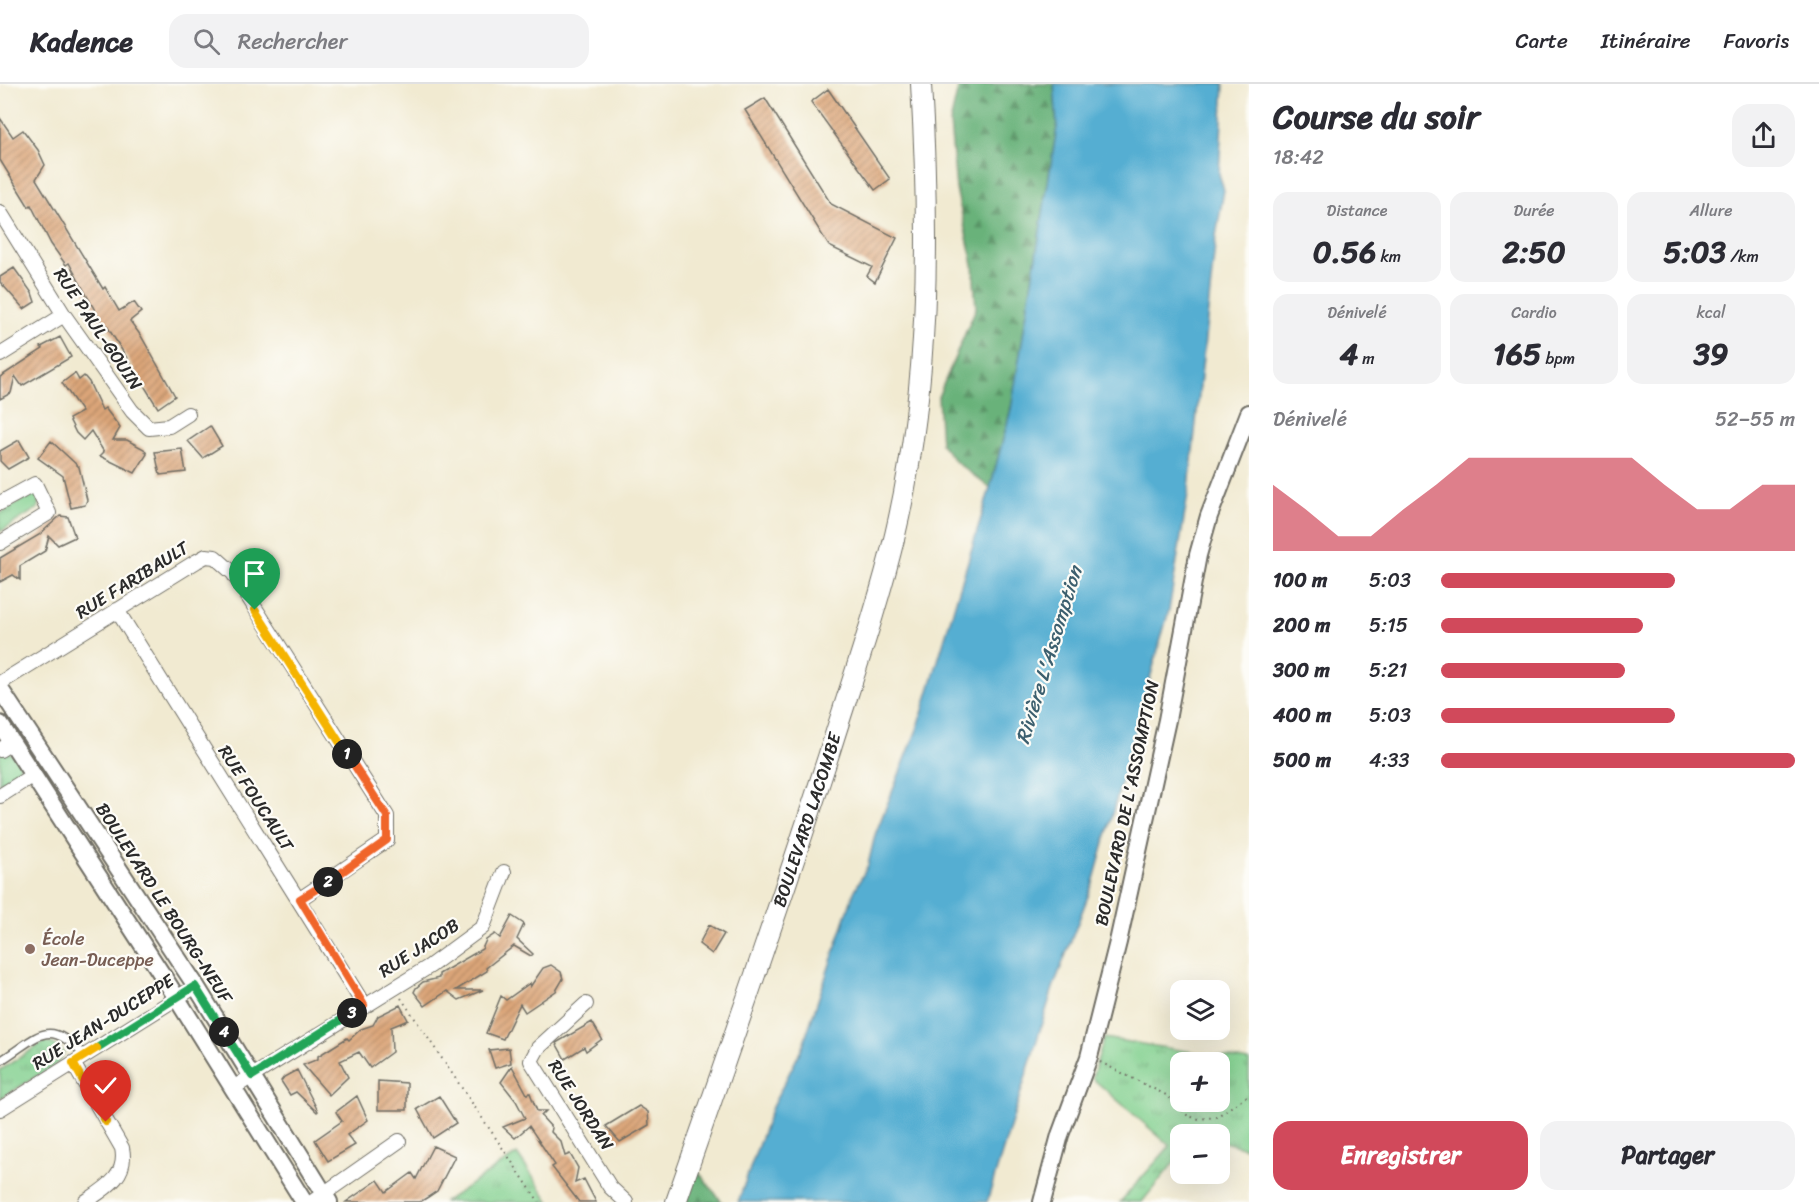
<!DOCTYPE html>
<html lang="fr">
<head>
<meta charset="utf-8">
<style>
  :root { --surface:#fff; --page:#f2f2f3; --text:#2b2b33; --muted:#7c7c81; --line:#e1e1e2; --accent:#d1495b }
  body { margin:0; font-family:Sriracha,sans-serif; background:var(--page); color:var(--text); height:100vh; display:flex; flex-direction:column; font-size:22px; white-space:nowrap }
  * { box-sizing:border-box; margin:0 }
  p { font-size:20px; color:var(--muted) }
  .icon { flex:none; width:33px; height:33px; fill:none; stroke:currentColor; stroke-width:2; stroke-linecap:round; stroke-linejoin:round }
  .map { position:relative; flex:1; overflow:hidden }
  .panel { display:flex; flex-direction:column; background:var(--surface); width:570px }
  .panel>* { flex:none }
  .controls { position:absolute; left:1170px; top:896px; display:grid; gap:12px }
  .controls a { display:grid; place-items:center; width:60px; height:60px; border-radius:12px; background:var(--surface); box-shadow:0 6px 24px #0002; font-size:30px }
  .pin { position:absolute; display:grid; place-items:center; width:51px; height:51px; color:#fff; margin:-62px -26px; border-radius:50% 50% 50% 0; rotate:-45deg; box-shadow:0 0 6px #0007 }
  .pin .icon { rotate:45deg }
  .km { position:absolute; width:30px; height:30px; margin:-15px; border-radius:50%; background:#222; color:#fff; font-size:16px; line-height:30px; text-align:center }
  .round { display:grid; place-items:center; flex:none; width:63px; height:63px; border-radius:18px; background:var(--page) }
  .summary { display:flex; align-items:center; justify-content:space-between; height:102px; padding:0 24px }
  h1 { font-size:33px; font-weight:700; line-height:45px }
  .metrics { display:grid; grid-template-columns:repeat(3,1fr); gap:9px; height:102px; padding:6px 24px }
  .metrics div { display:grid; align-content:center; border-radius:15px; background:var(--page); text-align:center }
  .metrics b { font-size:30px; font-weight:700 }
  .metrics small { font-size:16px; font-weight:400 }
  .metrics p { font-size:16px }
  .chart { height:168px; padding:12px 24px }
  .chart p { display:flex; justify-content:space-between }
  .chart svg { width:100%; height:108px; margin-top:6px; fill:var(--accent); opacity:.7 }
  .action { display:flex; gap:12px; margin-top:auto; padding:12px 24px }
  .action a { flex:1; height:69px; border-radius:18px; background:var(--accent); color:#fff; font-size:24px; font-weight:700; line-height:69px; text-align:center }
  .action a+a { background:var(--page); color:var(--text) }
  ul { padding:0 24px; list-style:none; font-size:20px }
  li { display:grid; grid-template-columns:96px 72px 1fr; align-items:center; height:45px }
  li i { height:15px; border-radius:8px; background:var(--accent) }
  header { display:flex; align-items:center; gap:36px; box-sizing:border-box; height:84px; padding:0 30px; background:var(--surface); border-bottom:2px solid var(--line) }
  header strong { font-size:28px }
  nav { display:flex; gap:33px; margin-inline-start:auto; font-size:21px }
  .search { width:420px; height:54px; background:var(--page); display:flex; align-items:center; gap:15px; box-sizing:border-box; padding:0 21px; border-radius:18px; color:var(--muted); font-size:22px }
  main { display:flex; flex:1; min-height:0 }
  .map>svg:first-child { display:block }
  .forest { fill:url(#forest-firs); stroke:#4a6e52; stroke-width:1.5 }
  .park { fill:url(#park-tufts); stroke:#567e5d; stroke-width:1.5; fill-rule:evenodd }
  .water { fill:#55aed2; stroke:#406c7e; stroke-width:1.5 }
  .building { fill:url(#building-hatch) }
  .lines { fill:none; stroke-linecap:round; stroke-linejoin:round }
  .service-casing { stroke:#706e65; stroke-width:10 }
  .minor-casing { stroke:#706e65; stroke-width:16 }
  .tertiary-casing { stroke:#706e65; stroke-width:20 }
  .secondary-casing { stroke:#706e65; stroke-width:22 }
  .path { stroke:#706e65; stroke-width:2; stroke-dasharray:1.5 4.5; stroke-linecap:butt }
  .service { stroke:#fff; stroke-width:7 }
  .minor { stroke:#fff; stroke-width:14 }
  .tertiary { stroke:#fff; stroke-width:16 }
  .secondary { stroke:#fff; stroke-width:20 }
  .split-1-casing { stroke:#fff; stroke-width:12 }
  .split-2-casing { stroke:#fff; stroke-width:12 }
  .split-3-casing { stroke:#fff; stroke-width:12 }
  .split-4-casing { stroke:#fff; stroke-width:12 }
  .split-5-casing { stroke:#fff; stroke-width:12 }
  .split-6-casing { stroke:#fff; stroke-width:12 }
  .split-1 { stroke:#f5b400; stroke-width:8 }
  .split-2 { stroke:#f0652b; stroke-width:8 }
  .split-3 { stroke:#f0652b; stroke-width:8 }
  .split-4 { stroke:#22a559; stroke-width:8 }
  .split-5 { stroke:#22a559; stroke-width:8 }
  .split-6 { stroke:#f5b400; stroke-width:8 }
  .education-dot { fill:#8d6e63; stroke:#fdfcf7; stroke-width:2 }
  .labels { text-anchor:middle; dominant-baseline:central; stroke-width:4.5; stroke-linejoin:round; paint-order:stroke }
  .street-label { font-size:18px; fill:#2b2b2b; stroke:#fdfcf7 }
  .education-label { font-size:18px; fill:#785e54; stroke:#fdfcf7; text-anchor:start }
  .water-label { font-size:20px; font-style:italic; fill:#3c5f6e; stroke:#fdfcf7 }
</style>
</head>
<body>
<header>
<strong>Kadence</strong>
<div class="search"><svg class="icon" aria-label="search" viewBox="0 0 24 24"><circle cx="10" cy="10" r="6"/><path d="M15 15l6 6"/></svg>Rechercher</div>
<nav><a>Carte</a><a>Itinéraire</a><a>Favoris</a></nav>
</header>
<main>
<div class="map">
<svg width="1249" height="1118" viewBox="0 0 1249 1118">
  <defs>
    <pattern id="forest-firs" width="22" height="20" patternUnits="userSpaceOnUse" patternTransform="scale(1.5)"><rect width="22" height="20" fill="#69b27a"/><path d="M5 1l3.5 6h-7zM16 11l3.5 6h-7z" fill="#579164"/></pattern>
    <pattern id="park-tufts" width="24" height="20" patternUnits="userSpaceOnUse" patternTransform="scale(1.5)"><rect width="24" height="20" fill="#82d08f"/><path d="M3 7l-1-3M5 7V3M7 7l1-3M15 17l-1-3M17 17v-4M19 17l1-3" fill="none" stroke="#6ba975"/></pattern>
    <pattern id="building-hatch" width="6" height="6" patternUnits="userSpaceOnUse" patternTransform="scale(1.5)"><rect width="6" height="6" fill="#dca679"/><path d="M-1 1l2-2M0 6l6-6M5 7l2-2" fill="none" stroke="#b38763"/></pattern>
  </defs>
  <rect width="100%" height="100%" fill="#fdfcf7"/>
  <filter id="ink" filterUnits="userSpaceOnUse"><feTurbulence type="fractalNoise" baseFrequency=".0167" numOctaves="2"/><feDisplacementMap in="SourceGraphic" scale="12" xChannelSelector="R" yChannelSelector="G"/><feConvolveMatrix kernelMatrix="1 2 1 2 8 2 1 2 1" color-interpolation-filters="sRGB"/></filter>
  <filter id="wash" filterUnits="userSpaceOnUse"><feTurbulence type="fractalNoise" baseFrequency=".008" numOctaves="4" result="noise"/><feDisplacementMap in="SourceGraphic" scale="24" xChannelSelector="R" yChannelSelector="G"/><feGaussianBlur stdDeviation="1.35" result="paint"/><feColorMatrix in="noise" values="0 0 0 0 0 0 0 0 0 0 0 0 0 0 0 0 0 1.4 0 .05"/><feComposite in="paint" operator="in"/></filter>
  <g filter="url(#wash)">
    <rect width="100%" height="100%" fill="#f1ead1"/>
    <!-- forest -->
    <path class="forest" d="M959 0H1054L1057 43 1011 325 990 404 956 378 941 360 938 313 976 224 973 180 956 105 950 39Z
      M686 1072 722 1118H674Z"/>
    <!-- park -->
    <path class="park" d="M34 409 39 414 38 424 0 448V429Z
      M7 666 21 679 19 688 0 700V670Z
      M1104 954 1249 977V1065L1220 1057V1050H1180V1071L1142 1118H1120L1170 1062 1092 994ZM1180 978H1220V1017H1180Z
      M44 958 54 960 64 969 57 980 0 1015V986Z
      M517 1070 550 1118H444Z"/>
    <!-- water -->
    <path class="water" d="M1054 0H1224L1219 90 1224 106 1216 152 1189 404 1169 526 1093 799 1053 904 987 1118H738L772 1023 802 964 854 808 868 781 875 751 918 643 990 404 1011 325 1057 43Z"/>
    <g id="blocks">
      <!-- building -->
      <path class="building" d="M828 5 890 95 875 106 811 18Z
        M765 14 831 120 897 154 875 198 867 192 872 183 829 162 745 26Z
        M0 34 13 53 23 46 38 66 45 81 36 95 103 205 105 203 119 227 134 218 141 228 130 237 141 252 175 312 158 324 105 239 103 241 69 179 66 181 51 160 31 121 29 123 0 76Z
        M14 184 32 209 35 218 24 225 0 198V193Z
        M60 253 71 273 22 302 15 292 11 309 0 315V293L43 265 41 263Z
        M75 289 79 296 84 292 89 298 102 326 105 324 118 341 120 344 113 356H127L144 365 147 370 135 389 100 372 104 368 91 347 83 356 76 349 69 335 82 328 62 299Z
        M210 342 222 362 203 374 188 357Z
        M19 356 29 373 8 385 0 377V367Z
        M51 357 79 383 87 416 85 421 71 424 63 392 38 374Z
        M182 365 186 388 160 391 155 368Z
        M60 432 68 433 75 453 58 461 49 452 45 467 20 482V496L13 491 0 498V474L39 451Z
        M512 832 524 840 517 855 533 870 531 872 514 862 486 884 487 887 456 906H483L459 916 447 907 425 922 414 908 416 904 423 898 439 894V890L482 865 486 856 495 850 500 854Z
        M709 841 724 850 712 870 699 860Z
        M551 881 561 888 563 895 556 907 525 928 520 920 503 955 486 949 501 912 506 916 530 899V903L543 884Z
        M400 921 408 936 391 943 392 968 370 984 359 968 340 977 348 993 329 1011 303 981 318 975V972L347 954 349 956 361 945 373 941 378 932Z
        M592 938 602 955 586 967 584 963 565 975 556 959Z
        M509 964 511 979 495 984 489 966Z
        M512 982 527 1010 530 1009 537 1027H546L541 1032 552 1044 551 1048 561 1058 565 1072 570 1070 578 1084 575 1099 584 1095 596 1118H579L552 1083 555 1081 529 1042 515 1054 503 1043 525 1034 516 1017 501 998Z
        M297 986 318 1027 317 1028 296 1008 290 1011 281 997 284 993Z
        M378 997 407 999V1026H378Z
        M357 1012 368 1036 347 1051 355 1061 328 1077 315 1056 342 1037 336 1028Z
        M439 1012 456 1039 433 1054 417 1025Z
        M639 1022 648 1028 649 1041 620 1058 606 1042Z
        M433 1062 455 1072 437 1107 428 1113 420 1118H346L378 1096 386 1108 412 1089 416 1095Z"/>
    </g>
  </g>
  <g filter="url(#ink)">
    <use href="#blocks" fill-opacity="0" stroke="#706e65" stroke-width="1.5"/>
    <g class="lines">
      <!-- service casing -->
      <g class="service-casing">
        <path id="service" d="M0 977C39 953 47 932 85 972"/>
      </g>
      <!-- minor casing -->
      <g class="minor-casing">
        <path id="minor" d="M0 128 64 231 132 327 149 344 169 342 188 330
          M0 271 64 231
          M0 419 35 400 49 429 0 459
          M117 526 364 921
          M0 599 197 477 206 472 215 473 233 489 387 732V756L300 815
          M0 666 11 659
          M0 712 33 691
          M586 920 538 964 531 977 610 1103 626 1118
          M73 979 122 1064C128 1092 106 1104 85 1118
          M233 1004 430 882 483 843 504 788
          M0 1025 196 902
          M312 1118 399 1057"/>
      </g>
      <!-- tertiary casing -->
      <g class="tertiary-casing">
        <path id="tertiary" d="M0 605 196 902 329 1118
          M0 640 168 900 304 1118
          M1042 1118 1060 1051 1089 973 1118 858 1167 636 1198 471 1209 432 1249 329"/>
      </g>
      <!-- secondary casing -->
      <g class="secondary-casing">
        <g id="secondary">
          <path id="s1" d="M676 1118C728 970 780 822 828 673 851 599 877 526 895 451 930 303 930 150 921 0"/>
        </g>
      </g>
      <!-- path -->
      <path class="path" d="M401 914 539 1118
        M1100 978 1168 1012 1188 1032 1199 1035 1216 1033 1249 1011"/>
      <!-- service -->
      <use href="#service" class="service"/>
      <!-- minor -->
      <use href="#minor" class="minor"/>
      <!-- tertiary -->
      <use href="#tertiary" class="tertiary"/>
      <!-- secondary -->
      <use href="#secondary" class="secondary"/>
    </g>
  </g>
  <g class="lines" filter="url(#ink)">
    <!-- split-1 casing -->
    <g class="split-1-casing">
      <path id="split-1" d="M255 526 347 670"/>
    </g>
    <!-- split-2 casing -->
    <g class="split-2-casing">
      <path id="split-2" d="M328 798 387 756V732L347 670"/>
    </g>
    <!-- split-3 casing -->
    <g class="split-3-casing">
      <path id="split-3" d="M328 798 300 815 364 921 352 929"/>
    </g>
    <!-- split-4 casing -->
    <g class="split-4-casing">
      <path id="split-4" d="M224 948 252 992 352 929"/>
    </g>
    <!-- split-5 casing -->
    <g class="split-5-casing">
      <path id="split-5" d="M97 964 195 902 224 948"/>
    </g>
    <!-- split-6 casing -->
    <g class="split-6-casing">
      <path id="split-6" d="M97 964 73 979 106 1038"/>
    </g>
    <!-- split-1 -->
    <use href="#split-1" class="split-1"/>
    <!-- split-2 -->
    <use href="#split-2" class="split-2"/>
    <!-- split-3 -->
    <use href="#split-3" class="split-3"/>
    <!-- split-4 -->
    <use href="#split-4" class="split-4"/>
    <!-- split-5 -->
    <use href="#split-5" class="split-5"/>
    <!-- split-6 -->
    <use href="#split-6" class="split-6"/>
  </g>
  <!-- markers -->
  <circle class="education-dot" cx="30" cy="865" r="6"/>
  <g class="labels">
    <!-- street labels -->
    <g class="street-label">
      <text transform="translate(98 245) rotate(56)">RUE PAUL-GOUIN</text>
      <text transform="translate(132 496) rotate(-32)">RUE FARIBAULT</text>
      <text transform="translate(256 714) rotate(57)">RUE FOUCAULT</text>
      <text transform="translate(1127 719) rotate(-78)">BOULEVARD DE L'ASSOMPTION</text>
      <text stroke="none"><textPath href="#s1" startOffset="404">BOULEVARD LACOMBE</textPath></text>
      <text transform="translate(164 819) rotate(57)">BOULEVARD LE BOURG-NEUF</text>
      <text transform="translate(419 864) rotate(-33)">RUE JACOB</text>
      <text transform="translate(103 938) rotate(-32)">RUE JEAN-DUCEPPE</text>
      <text transform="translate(581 1021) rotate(57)">RUE JORDAN</text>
    </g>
    <!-- education labels -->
    <g class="education-label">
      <text x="42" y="855">École<tspan x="42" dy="21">Jean-Duceppe</tspan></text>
    </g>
    <!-- water labels -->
    <g class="water-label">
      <text transform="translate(1049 571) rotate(-73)">Rivière L'Assomption</text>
    </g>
  </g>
</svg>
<div class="controls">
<a><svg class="icon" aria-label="layers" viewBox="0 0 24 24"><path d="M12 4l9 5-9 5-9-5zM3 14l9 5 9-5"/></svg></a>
<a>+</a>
<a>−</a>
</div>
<div class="pin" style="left:255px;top:526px;background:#1e9e55"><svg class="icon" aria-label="arrive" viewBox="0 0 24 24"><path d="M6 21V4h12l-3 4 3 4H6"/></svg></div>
<div class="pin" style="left:106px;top:1038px;background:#d93025"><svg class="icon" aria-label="check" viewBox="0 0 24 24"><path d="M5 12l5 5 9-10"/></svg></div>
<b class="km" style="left:347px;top:670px">1</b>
<b class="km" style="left:328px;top:798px">2</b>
<b class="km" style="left:352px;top:929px">3</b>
<b class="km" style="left:224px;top:948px">4</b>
</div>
<section class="panel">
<div class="summary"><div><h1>Course du soir</h1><p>18:42</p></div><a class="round"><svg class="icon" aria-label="share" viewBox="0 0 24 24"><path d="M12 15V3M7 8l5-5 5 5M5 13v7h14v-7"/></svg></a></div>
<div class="metrics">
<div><p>Distance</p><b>0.56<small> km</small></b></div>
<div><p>Durée</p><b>2:50</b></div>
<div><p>Allure</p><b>5:03<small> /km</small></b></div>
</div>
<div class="metrics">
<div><p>Dénivelé</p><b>4<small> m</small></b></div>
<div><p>Cardio</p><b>165<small> bpm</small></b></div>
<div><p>kcal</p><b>39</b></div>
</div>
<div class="chart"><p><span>Dénivelé</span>52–55 m</p>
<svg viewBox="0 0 160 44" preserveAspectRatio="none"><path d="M0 44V17L10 27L20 38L30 38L40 27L50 17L60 6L70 6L80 6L90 6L100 6L110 6L120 17L130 27L140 27L150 17L160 17V44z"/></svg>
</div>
<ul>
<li><b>100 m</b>5:03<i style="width:66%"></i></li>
<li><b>200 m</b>5:15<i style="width:57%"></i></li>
<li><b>300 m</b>5:21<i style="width:52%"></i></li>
<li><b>400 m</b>5:03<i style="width:66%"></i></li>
<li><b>500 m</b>4:33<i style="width:100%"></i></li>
</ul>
<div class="action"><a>Enregistrer</a><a>Partager</a></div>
</section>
</main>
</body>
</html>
